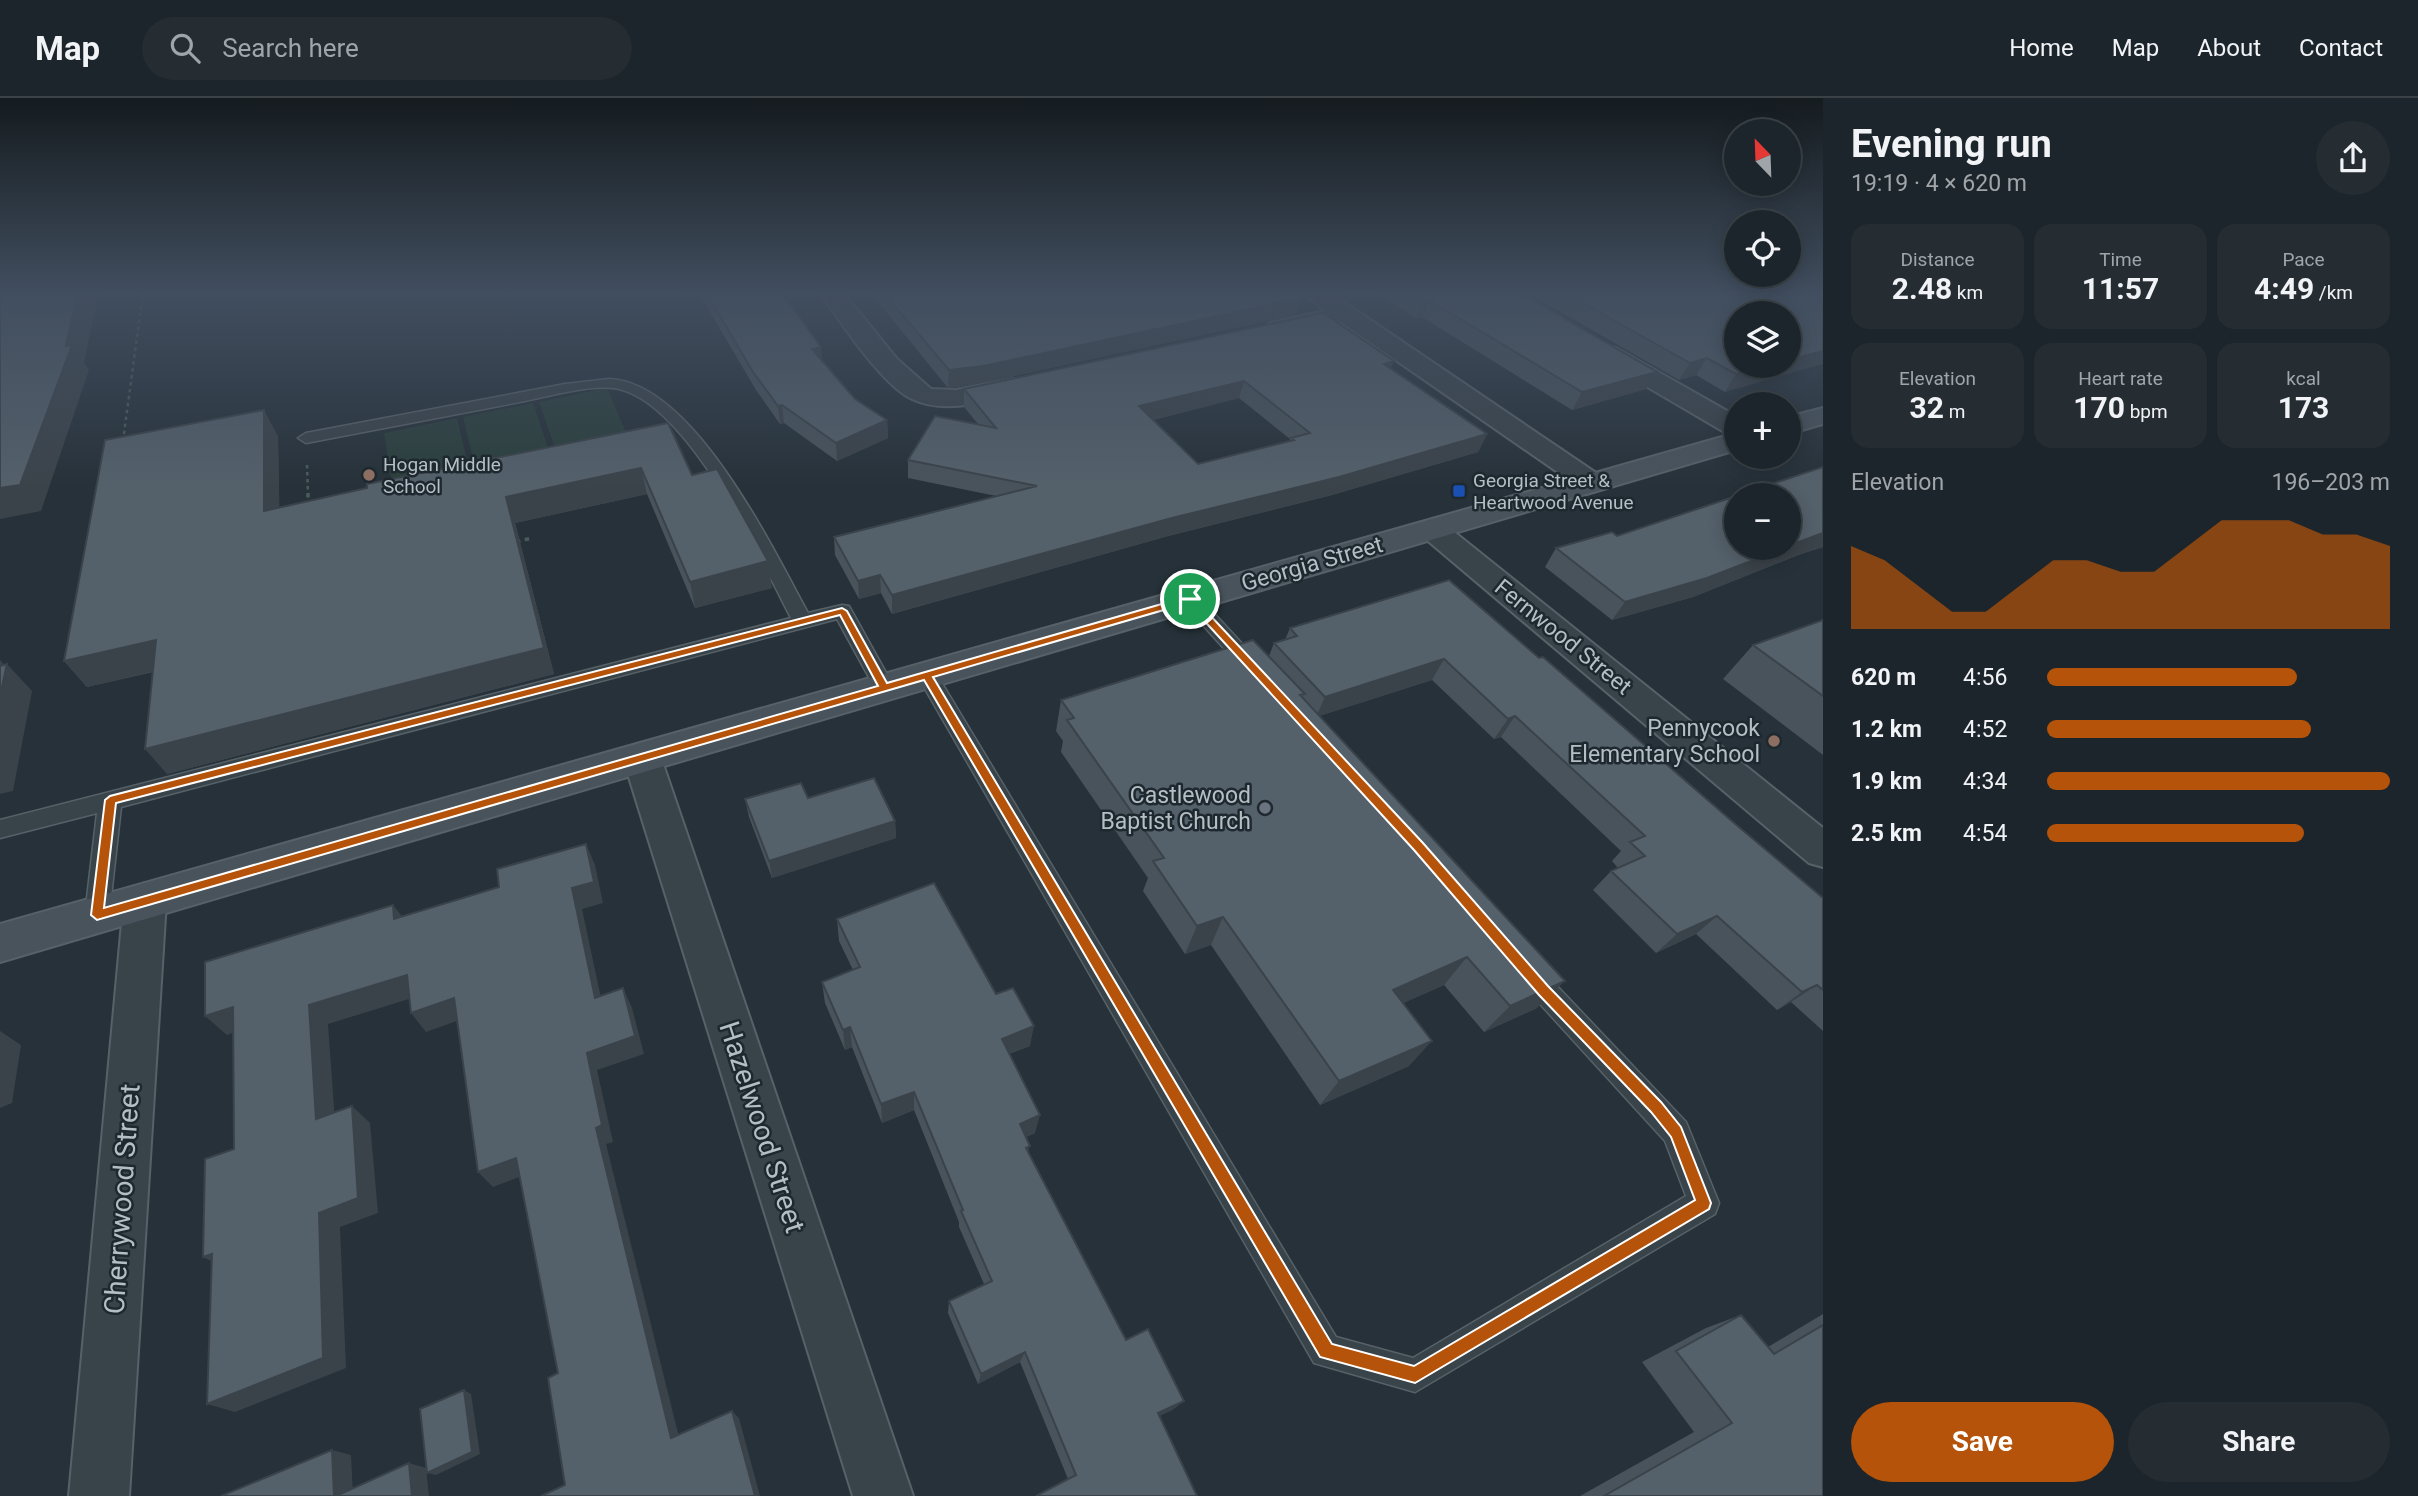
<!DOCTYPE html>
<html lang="en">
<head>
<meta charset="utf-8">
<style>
  :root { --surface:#1c252b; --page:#252d33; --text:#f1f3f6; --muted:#a0a5a9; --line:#3a4247; --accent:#b45309 }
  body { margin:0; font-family:Roboto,sans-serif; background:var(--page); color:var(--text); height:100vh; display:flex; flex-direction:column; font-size:26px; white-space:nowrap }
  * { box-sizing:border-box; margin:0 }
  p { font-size:23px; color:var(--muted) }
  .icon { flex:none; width:38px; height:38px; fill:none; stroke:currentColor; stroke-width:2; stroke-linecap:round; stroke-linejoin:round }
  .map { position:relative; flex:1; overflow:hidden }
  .panel { display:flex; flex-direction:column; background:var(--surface); width:595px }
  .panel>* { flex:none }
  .needle { width:46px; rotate:337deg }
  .buttons { position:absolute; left:1724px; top:21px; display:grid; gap:14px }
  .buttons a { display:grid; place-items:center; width:77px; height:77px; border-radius:50%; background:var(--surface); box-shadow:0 4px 18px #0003,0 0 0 2px var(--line); font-size:35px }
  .pin { position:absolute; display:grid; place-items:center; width:60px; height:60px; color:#fff; margin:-30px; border:4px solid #fff; border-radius:50%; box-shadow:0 2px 7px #0007 }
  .round { display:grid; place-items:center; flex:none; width:74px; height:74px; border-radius:37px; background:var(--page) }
  .overview { display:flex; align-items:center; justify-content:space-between; height:119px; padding:0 28px }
  h1 { font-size:38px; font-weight:700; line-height:52px }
  .stats { display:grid; grid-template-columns:repeat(3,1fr); gap:10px; height:119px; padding:7px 28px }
  .stats div { display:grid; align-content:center; border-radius:18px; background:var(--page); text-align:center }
  .stats b { font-size:30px; font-weight:700 }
  .stats small { font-size:19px; font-weight:400 }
  .stats p { font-size:19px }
  .chart { height:196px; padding:14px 28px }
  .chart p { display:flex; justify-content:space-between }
  .chart svg { width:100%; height:126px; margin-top:7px; fill:var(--accent); opacity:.7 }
  .cta { display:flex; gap:14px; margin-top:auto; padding:14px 28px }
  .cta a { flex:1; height:80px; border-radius:42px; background:var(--accent); color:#fff; font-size:28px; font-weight:700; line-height:80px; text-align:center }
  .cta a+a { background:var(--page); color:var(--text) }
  ul { padding:0 28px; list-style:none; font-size:23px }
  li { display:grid; grid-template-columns:112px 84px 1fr; align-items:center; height:52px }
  li i { height:18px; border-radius:9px; background:var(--accent) }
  header { display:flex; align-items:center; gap:42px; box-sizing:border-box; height:98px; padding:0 35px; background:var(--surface); border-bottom:2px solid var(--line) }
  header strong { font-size:33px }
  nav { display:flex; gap:38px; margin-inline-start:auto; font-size:24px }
  .search { width:490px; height:63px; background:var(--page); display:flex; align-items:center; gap:18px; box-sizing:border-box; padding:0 24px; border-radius:38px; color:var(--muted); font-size:26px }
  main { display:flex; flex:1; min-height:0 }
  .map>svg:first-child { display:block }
  .green { fill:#2b3f3c }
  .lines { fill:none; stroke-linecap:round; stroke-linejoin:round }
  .service-casing { stroke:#576168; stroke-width:3 }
  .minor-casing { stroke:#576168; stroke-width:4 }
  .secondary-casing { stroke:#576168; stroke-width:4 }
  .path-far1 { stroke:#4a5c5a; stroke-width:2.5; stroke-dasharray:3.5 3.5; stroke-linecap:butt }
  .path { stroke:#4a5c5a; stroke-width:3.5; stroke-dasharray:4.5 4.5; stroke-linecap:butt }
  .service { fill:#39434a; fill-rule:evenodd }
  .minor { fill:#39434a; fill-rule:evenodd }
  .secondary { fill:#48535c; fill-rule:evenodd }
  .wall { fill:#48535b; fill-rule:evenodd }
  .shaded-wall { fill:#3b434a }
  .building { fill:#54606a; stroke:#3b434a; stroke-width:2; fill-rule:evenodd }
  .route { fill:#b45309; stroke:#fff; stroke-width:2; fill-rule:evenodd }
  .education-dot { fill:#8d6e63; stroke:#1e282f; stroke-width:2.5 }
  .transit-dot { fill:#1a4fb4; stroke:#1e282f; stroke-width:2.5 }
  .worship-dot { fill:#6b7280; stroke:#1e282f; stroke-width:2.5 }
  .labels { text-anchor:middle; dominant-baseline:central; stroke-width:5; stroke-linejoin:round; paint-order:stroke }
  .far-poi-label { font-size:19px; fill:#b5bec5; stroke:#1e282f; text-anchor:start }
  .street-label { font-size:23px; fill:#b5bec5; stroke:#1e282f }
  .poi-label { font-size:23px; fill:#b5bec5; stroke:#1e282f; text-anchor:end }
  .near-street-label { font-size:28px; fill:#b5bec5; stroke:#1e282f }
</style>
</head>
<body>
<header>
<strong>Map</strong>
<div class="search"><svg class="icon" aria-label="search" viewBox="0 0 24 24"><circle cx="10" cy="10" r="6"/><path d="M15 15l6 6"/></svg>Search here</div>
<nav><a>Home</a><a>Map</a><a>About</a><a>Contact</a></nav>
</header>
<main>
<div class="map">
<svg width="1823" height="1398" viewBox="0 0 1823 1398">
  <rect width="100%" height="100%" fill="#263139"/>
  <!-- green -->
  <path class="green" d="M607 290 632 348 560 364 539 304Z
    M533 305 553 365 478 381 463 319Z
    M457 320 472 383 394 399 384 335Z"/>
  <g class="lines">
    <!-- service casing -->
    <g class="service-casing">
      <path id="service" d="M609 281C693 284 772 449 808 515L842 507 849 508 894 589 891 594 884 596 877 594 837 521 121 709 109 817 106 825 97 828 88 825 85 817 97 715 0 740V722L791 520C760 460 688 307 619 291 595 285 550 298 525 303 452 317 379 331 306 345L298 340 306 335 565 286Z
        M1190 495 1197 497 1260 565 1263 570 1260 575H1246L1183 505 1180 501 1183 497Z
        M927 570 934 572 1336 1239 1413 1260 1686 1098 1665 1043 1520 884 1516 876 1520 868 1529 864 1538 868 1686 1024 1719 1105 1715 1116 1415 1294 1314 1265 917 577 920 572Z"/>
    </g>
    <!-- minor casing -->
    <g class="minor-casing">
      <path id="minor" d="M820 194H843L897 261 931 291 956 292 1014 281 1023 284 1027 289 1023 294C988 303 946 317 912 301 882 287 839 222 820 194Z
        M1302 194H1329L1602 379 1606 385 1602 391 1592 394 1582 391 1341 224 1278 237 1270 235 1266 230 1270 225 1325 213Z
        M1607 248 1616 250 1736 318V337L1726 335 1598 260 1595 255 1598 250Z
        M1432 422 1443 425 1823 730V769L1809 765 1421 437 1417 431 1421 425Z
        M642 646 655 650 661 660 913 1398H853L623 660 629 650Z
        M145 785 160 791 166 803 129 1398H69L124 803 130 791Z"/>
    </g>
    <!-- secondary casing -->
    <g class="secondary-casing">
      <path id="secondary" d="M1823 310V326L1788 336V319Z
        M1736 335V352L0 864V826Z"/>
    </g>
    <!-- path-far1 -->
    <path class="path-far1" d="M123 343 143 194
      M307 367 308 396"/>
    <!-- path -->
    <path class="path" d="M308 395V407
      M516 444 532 440"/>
    <!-- service -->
    <use href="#service" class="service"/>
    <!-- minor -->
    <use href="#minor" class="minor"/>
    <!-- secondary -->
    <use href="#secondary" class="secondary"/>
  </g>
  <!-- wall -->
  <path class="wall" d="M681 194H781L822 261 855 301 887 322 888 340 837 363 784 325 780 326 756 292 700 197 681 196Z
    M870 194H1292L1301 200 1295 217 982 285 948 290Z
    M1377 194H1518L1646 291 1572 312 1422 219 1416 220Z
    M1526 194H1823L1725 294 1696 277 1679 282Z
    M1391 271 1487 336 1478 354 1332 397 1168 438 892 516 881 495 859 501 835 457 834 439 996 398 908 380V362L978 326 964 309V291ZM1239 300 1290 341 1289 344 1198 366 1153 322Z
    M668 325 692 377 772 490 695 510 647 396 515 425 554 576 167 676 153 574 87 589 64 563 278 338 279 409Z
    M1823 369V449L1801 456 1693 499 1612 522 1545 469 1556 450 1617 438Z
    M1823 522V657L1723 581 1753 547Z
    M1290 530 1539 560 1823 800V933L1791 904 1777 912 1696 836 1656 855 1593 792 1611 773 1618 770 1612 763 1621 753 1501 639 1494 641 1432 582 1319 618 1537 910 1484 934 1444 887 1403 905 1409 968 1320 1007 1211 847 1185 856 1143 793 1148 780 1061 654 1063 643 1056 633 1061 602 1269 558 1274 545 1285 542Z
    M808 700 895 723 896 740 772 780 749 719 745 701Z
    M837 821 996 896 1030 948 1009 956 1035 1035 1026 1039 1029 1055 1126 1242 1184 1303 1172 1312 1159 1318 1197 1398 1068 1381 1020 1264 978 1286 948 1215 949 1203 984 1186 959 1129V1124L914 1012 882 1025 852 949 845 952 825 905 822 884 853 872 839 843Z
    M1823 1216V1398H1580L1694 1334 1642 1264 1706 1230 1741 1217 1768 1249Z"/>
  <!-- shaded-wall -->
  <path class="shaded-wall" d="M78 194H99L84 265 89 272 41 413 0 421V390L66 248Z
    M1301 200 1295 217 982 285 948 290 949 272Z
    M1429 202 1422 219 1416 220 1423 204Z
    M821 249 822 267 812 251Z
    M1823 253V266L1725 294 1736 276 1767 268H1788V262Z
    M1707 260 1696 277 1679 282 1690 265Z
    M1394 263 1387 280 1384 266Z
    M1657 274 1646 291 1572 312 1582 294Z
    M1244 283 1239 300 1136 326 1139 308Z
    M782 307 784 325 780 326 778 308Z
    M264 312 278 338 280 439 264 413Z
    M887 322 888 340 837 363 836 345Z
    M1487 336 1478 354 1332 397 1168 438 892 516V497L1172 420Z
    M641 370 647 396 515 425 554 576 167 676 145 651 506 399Z
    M1823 435V449L1801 456 1693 499 1612 522 1625 504 1785 450H1788V448Z
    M768 463 772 490 695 510 690 484Z
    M880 477 881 495 859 501 858 483Z
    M156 542 176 568 87 589 64 563Z
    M1444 561 1432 582 1316 619 1325 599Z
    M0 562 6 569 7 566 32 593 13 693 0 696Z
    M1515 618 1501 639 1494 641 1508 621Z
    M895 723 896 740 772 780 769 763Z
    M586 746 595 767 603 805 582 811 605 919 595 900 572 790Z
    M393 807 409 827 394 821Z
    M1717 818 1696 836 1656 855 1677 836Z
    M1223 819 1211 847 1185 856 1197 828Z
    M1467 859 1444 887 1372 919 1393 892Z
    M407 877 422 897 328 926 336 1038 316 1021 309 907Z
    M1565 883 1537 910 1484 934 1510 908Z
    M1817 887 1791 904 1777 912 1802 894Z
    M623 890 632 910 644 956 597 972 613 1044 606 1046 681 1347 671 1340 596 1030 587 955Z
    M454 900 468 919 426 934 411 915Z
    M233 909 254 927 227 937 205 918Z
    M1034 928 1030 948 998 960 1002 941Z
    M850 929 852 949 845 952 843 932Z
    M0 933 21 947 12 1005 0 1010Z
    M1432 943 1409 968 1320 1007 1339 983Z
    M914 994V1012L882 1025 881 1006Z
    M352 1008 370 1025 378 1115 340 1129 346 1270 235 1314 207 1306 319 1115Z
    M1040 1017 1035 1035 1016 1043 1020 1026Z
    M516 1060 530 1075 493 1089 478 1074Z
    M212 1156 229 1172 203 1159Z
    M1025 1254 1020 1264 978 1286 981 1276Z
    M464 1292 471 1296 480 1356 436 1377 427 1375Z
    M1184 1303 1172 1312 1147 1324 1158 1315Z
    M732 1313 739 1320 760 1398H755Z
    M332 1352 351 1357 353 1398H334Z
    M409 1365 426 1370 429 1398H412Z"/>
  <!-- building -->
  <path class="building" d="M0 194H78L66 248 72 247 20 387 0 390Z
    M706 194H781L821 249 812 251 855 301 887 322 836 345 782 307 778 308 753 274Z
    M883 194H1292L1301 200 983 268 949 272Z
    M1408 194H1518L1657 274 1582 294 1429 202 1423 204Z
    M1563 194H1823V253L1788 262V215H1736V268H1767L1736 276 1707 260 1690 265Z
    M1323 215 1394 263 1384 266 1487 336 1339 379 1172 420 892 497 880 477 858 483 834 439 1037 388 908 362 935 318 996 330 964 291ZM1244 283 1310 335 1291 340 1294 342 1198 366 1139 308Z
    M264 312V413L367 390V386L668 325 692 377 717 371 768 463 690 484 641 370 506 399 544 550 145 651 156 542 64 563 105 342Z
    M1823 369V435L1788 448V397H1738Z
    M1736 398V450H1785L1707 480 1625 504 1556 450 1612 434 1617 438Z
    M1449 482 1539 560 1543 559 1733 724 1823 800V892L1817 887 1802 894 1717 818 1677 836 1611 773 1645 758 1630 744 1645 738 1515 618 1508 621 1444 561 1325 599 1274 545 1297 538 1290 530Z
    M1823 522V598L1753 547Z
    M1253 542 1305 596 1300 597 1565 883 1510 908 1467 859 1393 892 1432 943 1339 983 1223 819 1197 828 1153 763 1164 760 1067 622 1074 620 1061 602Z
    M7 566 0 598V568Z
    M874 680 895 723 769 763 745 701 801 685 808 700Z
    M586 746 594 784 572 790 595 900 623 890 635 938 587 955 602 1027 596 1030 671 1340 732 1313 755 1398H541L565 1387 548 1280 558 1275 516 1060 478 1074 454 900 411 915 407 877 309 907 316 1021 352 1008 358 1100 319 1115 323 1260 207 1306 212 1156 203 1159 205 1061 234 1051 233 909 205 918V864L393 807 394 821 499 789 497 771Z
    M934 785 996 896 1013 890 1034 928 1002 941 1040 1017 1020 1026 1030 1048 1026 1050 1126 1242 1148 1231 1184 1303 1158 1315 1197 1398H1036L1076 1377 1025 1254 981 1276 949 1203 992 1183 961 1113 963 1112 914 994 881 1006 850 929 843 932 822 884 860 869 837 821Z
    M1741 1217 1774 1256 1823 1227V1398H1604L1732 1325 1676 1253Z
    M464 1292 472 1354 427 1375 420 1311Z
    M332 1352 334 1398H221Z
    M409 1365 412 1398H336Z"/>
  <!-- sky -->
  <linearGradient id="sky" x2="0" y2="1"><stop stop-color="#151b1f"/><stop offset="0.5" stop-color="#414e5f"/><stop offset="1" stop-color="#414e5f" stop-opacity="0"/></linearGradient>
  <rect width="1823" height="390" fill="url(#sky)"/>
  <!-- route -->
  <path class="route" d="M1186 499H1193L1423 745 1548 888 1661 1004 1681 1029 1711 1105 1709 1111 1415 1285 1320 1259 924 582 97 822 91 817 105 702 110 698 842 510 847 513 887 585ZM1188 505 1414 752 1539 897 1651 1014 1671 1039 1695 1102 1414 1268 1332 1246 933 579ZM840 517 878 588 104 810 116 705Z"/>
  <!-- markers -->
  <g class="education-dot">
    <circle cx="369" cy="377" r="7"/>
    <circle cx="1774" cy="643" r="7"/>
  </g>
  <rect class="transit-dot" x="1452" y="386" width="14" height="14" rx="3.5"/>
  <circle class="worship-dot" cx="1265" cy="710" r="7"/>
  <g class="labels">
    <!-- far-poi labels -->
    <g class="far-poi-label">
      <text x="383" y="366">Hogan Middle<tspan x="383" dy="22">School</tspan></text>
      <text x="1473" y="382">Georgia Street &amp;<tspan x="1473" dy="22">Heartwood Avenue</tspan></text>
    </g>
    <!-- street labels -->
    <g class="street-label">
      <text transform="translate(1312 466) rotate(-16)">Georgia Street</text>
      <text transform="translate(1563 539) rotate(39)">Fernwood Street</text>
    </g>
    <!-- poi labels -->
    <g class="poi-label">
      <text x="1760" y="630">Pennycook<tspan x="1760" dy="26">Elementary School</tspan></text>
      <text x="1251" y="697">Castlewood<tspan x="1251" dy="26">Baptist Church</tspan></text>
    </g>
    <!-- near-street labels -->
    <g class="near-street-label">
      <text transform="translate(762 1029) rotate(72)">Hazelwood Street</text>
      <text transform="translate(122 1101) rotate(-86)">Cherrywood Street</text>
    </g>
  </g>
</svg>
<div class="buttons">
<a><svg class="needle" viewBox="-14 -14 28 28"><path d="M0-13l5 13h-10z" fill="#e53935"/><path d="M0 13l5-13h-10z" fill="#a0a5a9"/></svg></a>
<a><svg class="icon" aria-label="locate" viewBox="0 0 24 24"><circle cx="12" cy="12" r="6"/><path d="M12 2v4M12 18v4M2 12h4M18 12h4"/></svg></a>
<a><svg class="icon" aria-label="layers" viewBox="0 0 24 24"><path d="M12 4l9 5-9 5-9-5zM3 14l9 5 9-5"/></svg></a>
<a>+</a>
<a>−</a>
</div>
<div class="pin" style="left:1190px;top:501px;background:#1e9e55"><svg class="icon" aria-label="arrive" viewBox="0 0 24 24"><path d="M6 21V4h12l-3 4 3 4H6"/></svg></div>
</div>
<section class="panel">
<div class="overview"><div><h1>Evening run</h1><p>19:19 · 4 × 620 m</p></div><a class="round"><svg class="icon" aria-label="share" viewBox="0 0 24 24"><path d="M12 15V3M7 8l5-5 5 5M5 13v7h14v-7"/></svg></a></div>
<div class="stats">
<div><p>Distance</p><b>2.48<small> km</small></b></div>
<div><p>Time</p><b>11:57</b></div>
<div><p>Pace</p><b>4:49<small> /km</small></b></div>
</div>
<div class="stats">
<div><p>Elevation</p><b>32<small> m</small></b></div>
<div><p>Heart rate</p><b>170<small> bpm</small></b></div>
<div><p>kcal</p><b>173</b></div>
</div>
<div class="chart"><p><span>Elevation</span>196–203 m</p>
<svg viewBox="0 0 160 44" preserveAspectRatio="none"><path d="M0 44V15L10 20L20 29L30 38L40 38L50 29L60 20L70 20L80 24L90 24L100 15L110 6L120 6L130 6L140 11L150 11L160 15V44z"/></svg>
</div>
<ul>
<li><b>620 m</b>4:56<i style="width:73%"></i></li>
<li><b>1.2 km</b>4:52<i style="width:77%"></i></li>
<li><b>1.9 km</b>4:34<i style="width:100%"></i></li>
<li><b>2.5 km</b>4:54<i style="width:75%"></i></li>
</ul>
<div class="cta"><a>Save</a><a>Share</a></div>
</section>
</main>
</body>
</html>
